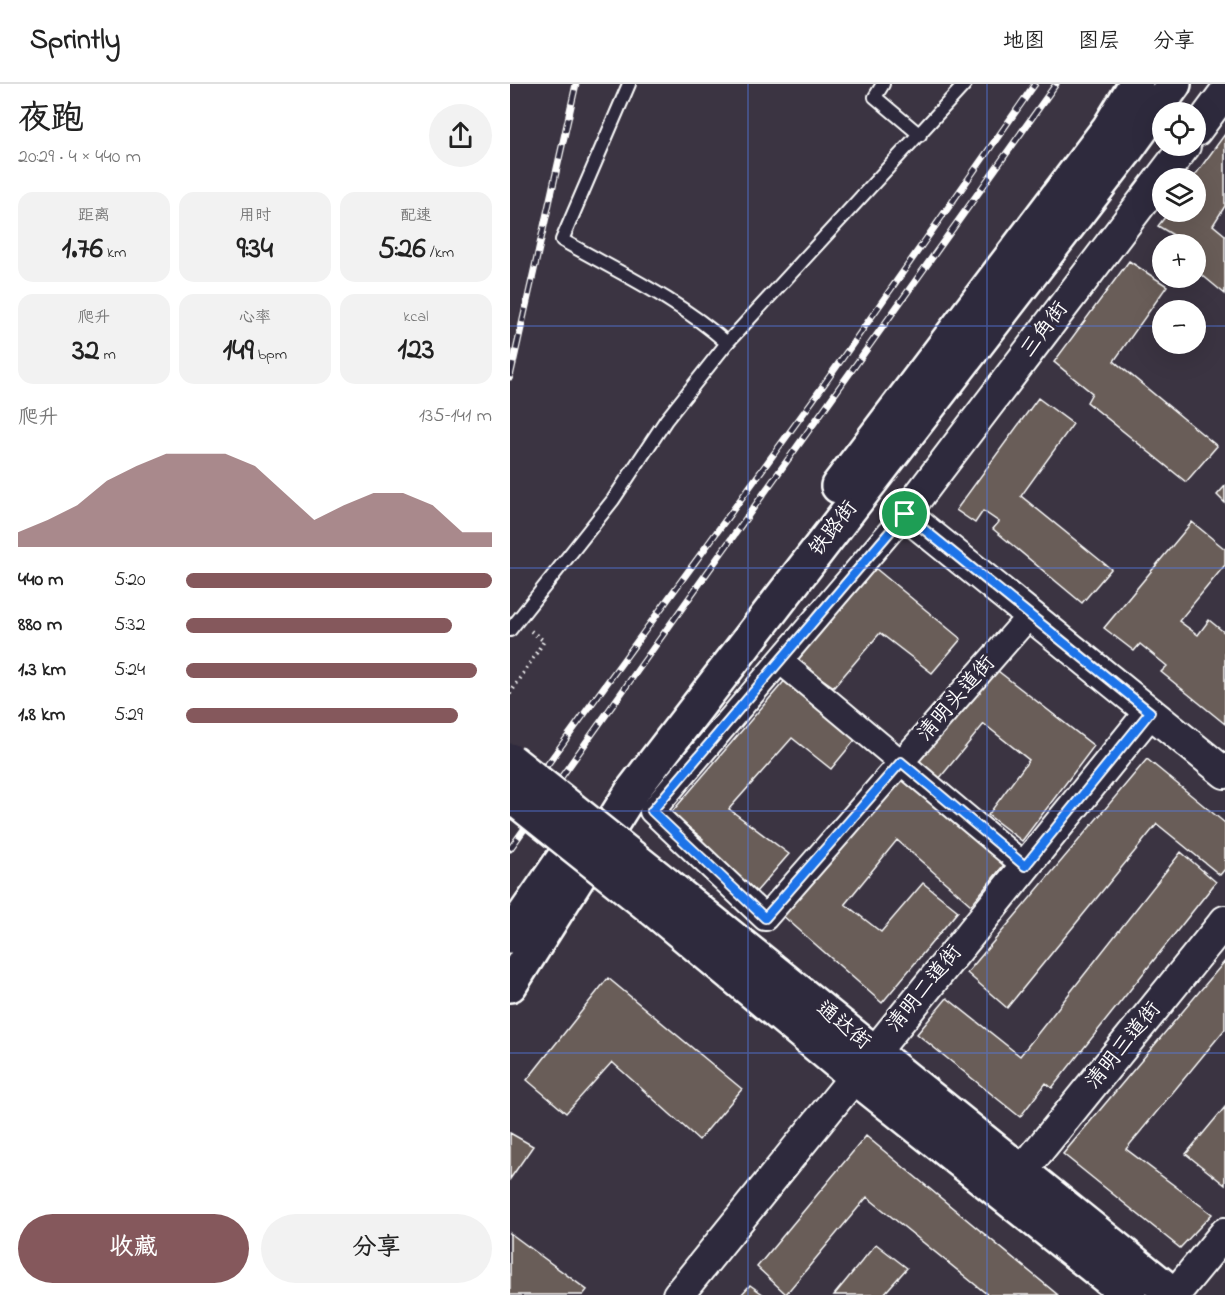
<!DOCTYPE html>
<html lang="zh">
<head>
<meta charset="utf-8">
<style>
  :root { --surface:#fff; --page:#f2f2f2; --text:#222; --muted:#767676; --line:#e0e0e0; --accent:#85585c }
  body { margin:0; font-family:"Indie Flower","LXGW WenKai TC",sans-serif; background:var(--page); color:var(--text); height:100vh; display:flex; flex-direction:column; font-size:22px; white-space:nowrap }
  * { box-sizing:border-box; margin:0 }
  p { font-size:20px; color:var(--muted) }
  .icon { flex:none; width:33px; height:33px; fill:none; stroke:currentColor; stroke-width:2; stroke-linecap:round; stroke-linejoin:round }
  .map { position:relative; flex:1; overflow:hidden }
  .drawer { display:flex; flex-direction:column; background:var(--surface); width:510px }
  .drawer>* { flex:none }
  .controls { position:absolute; left:642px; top:18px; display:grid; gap:12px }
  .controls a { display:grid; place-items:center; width:54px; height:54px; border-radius:50%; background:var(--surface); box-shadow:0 6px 24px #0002; font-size:30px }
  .pin { position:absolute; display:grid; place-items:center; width:51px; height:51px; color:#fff; margin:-26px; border:3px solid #fff; border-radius:50%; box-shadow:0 2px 6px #0007 }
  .round { display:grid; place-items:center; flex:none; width:63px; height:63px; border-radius:32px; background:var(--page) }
  .overview { display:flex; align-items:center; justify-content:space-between; height:102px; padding:0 18px }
  h1 { font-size:33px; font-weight:700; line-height:45px }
  .stats { display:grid; grid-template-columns:repeat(3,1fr); gap:9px; height:102px; padding:6px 18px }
  .stats div { display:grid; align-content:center; border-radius:15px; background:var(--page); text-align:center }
  .stats b { font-size:30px; font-weight:700 }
  .stats small { font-size:16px; font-weight:400 }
  .stats p { font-size:16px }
  .chart { height:168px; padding:12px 18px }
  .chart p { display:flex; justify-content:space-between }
  .chart svg { width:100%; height:108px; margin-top:6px; fill:var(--accent); opacity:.7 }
  .action { display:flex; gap:12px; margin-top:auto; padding:12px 18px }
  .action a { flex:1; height:69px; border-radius:36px; background:var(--accent); color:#fff; font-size:24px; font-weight:700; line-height:69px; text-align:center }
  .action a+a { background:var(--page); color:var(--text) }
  ul { padding:0 18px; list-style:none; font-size:20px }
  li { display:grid; grid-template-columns:96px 72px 1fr; align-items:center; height:45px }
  li i { height:15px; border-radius:8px; background:var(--accent) }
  header { display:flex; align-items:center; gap:36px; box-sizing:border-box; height:84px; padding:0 30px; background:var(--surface); border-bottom:2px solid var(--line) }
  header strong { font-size:28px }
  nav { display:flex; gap:33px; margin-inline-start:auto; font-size:21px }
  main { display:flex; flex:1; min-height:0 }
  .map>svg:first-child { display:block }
  .building { fill:#695d58; stroke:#fff; stroke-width:1.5 }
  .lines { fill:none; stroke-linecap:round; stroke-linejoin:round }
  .service-casing { stroke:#fff; stroke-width:16 }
  .minor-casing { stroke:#fff; stroke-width:28 }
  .tertiary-casing { stroke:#fff; stroke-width:34 }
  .secondary-casing { stroke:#fff; stroke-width:38 }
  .path { stroke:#fff; stroke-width:4; stroke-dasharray:1.5 4.5; stroke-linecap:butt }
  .service { stroke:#2f2a3d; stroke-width:12 }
  .minor { stroke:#2f2a3d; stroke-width:24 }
  .tertiary { stroke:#2f2a3d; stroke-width:30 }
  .secondary { stroke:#2f2a3d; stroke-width:33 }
  .rail-casing { stroke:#fff; stroke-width:7 }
  .rail { stroke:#2f2a3d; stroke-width:4.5; stroke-dasharray:14; stroke-linecap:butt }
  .secondary-bridge-casing { stroke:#fff; stroke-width:38; stroke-linecap:butt }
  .secondary-bridge { stroke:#2f2a3d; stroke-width:33 }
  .route-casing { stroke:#fff; stroke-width:12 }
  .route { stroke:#1a73e8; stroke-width:8 }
  .grid { fill:none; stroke:#567ae2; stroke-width:1.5; stroke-opacity:0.55 }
  .labels { text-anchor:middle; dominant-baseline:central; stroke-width:6; stroke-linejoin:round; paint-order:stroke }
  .street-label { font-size:21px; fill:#fff; stroke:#2f2a3d }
</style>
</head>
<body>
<header>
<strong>Sprintly</strong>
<nav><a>地图</a><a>图层</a><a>分享</a></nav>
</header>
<main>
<section class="drawer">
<div class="overview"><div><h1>夜跑</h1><p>20:29 · 4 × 440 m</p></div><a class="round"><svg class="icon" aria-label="share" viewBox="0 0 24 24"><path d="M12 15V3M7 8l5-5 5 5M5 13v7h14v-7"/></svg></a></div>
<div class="stats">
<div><p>距离</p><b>1.76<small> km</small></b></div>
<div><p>用时</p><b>9:34</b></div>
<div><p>配速</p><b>5:26<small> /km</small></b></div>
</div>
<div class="stats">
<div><p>爬升</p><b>32<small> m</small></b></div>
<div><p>心率</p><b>149<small> bpm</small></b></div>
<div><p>kcal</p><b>123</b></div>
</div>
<div class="chart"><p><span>爬升</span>135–141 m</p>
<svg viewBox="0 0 160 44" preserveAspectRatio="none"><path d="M0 44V38L10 33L20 27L30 17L40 11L50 6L60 6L70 6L80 11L90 22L100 33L110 27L120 22L130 22L140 27L150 38L160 38V44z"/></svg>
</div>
<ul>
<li><b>440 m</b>5:20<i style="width:100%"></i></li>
<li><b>880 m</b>5:32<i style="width:87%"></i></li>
<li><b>1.3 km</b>5:24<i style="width:95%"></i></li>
<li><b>1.8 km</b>5:29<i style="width:89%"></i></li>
</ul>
<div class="action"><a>收藏</a><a>分享</a></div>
</section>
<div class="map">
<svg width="715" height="1211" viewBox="0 0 715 1211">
  <rect width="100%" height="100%" fill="#3b3442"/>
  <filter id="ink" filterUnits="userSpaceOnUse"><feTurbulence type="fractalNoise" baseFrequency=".0167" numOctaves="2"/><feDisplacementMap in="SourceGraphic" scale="12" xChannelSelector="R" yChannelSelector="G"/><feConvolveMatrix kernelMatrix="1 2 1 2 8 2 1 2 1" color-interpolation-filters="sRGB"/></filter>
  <g filter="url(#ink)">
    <!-- building -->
    <path class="building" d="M715 50V122L703 141 715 151V210L686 186V160H665L670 155 648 142 659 128H686V94H683Z
      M619 177 657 202 604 277 707 362 676 398 577 318 582 309 544 278Z
      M528 314 563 340 511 412 601 485 572 519 483 445 489 438 473 427 465 439 446 426Z
      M715 402V419L707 411Z
      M682 438 715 465V481L669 537 688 551 699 536 715 549V640L651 588 657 582 630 560 624 567 594 544Z
      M365 484 451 555 422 589 370 549 324 603 285 576Z
      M470 573 584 662 512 757 478 731 519 676 474 640 429 695 392 666Z
      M277 594 349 651 321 685 282 654 219 725 279 770 246 808 188 764 193 755 161 729Z
      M637 675 715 739V785L710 791 647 740 497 924 457 889Z
      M384 680 497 777 461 821 387 756 335 820 371 848 413 799 448 827 372 919 263 823Z
      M671 768 706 798 542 1004 536 999 510 1033 407 950 437 914 510 972Z
      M715 877V945L616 1065 702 1130 670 1164 553 1070Z
      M98 894 232 1005 189 1056 102 978 56 1029 17 996Z
      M715 1023V1101L676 1070Z
      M0 1049 23 1062 0 1095Z
      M356 1052 548 1211H478L357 1113 276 1210 247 1183Z
      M0 1149 77 1206 73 1211H0Z
      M366 1160 397 1184 373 1211H324Z
      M240 1201 254 1211H231Z"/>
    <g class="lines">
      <!-- service casing -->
      <g class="service-casing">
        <path id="service" d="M119 0 52 156C108 188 169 216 217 259
          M373 0 365 13 410 51
          M0 546 103 416 156 336 217 259 455 0"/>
      </g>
      <!-- minor casing -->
      <g class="minor-casing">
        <path id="minor" d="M395 430 142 727 255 834 520 531
          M270 577 515 782"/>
      </g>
      <!-- tertiary casing -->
      <g class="tertiary-casing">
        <path id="tertiary" d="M686 47 715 8
          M675 62 395 430 715 689
          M513 1086 715 837
          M168 1211 640 628
          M664 1211 715 1149"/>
      </g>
      <!-- secondary casing -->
      <g class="secondary-casing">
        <path id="secondary" d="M328 402 599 44 626 0
          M157 801 664 1211
          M143 825 345 993 619 1211
          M0 852 67 755
          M0 901 123 706 614 69 664 0"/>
      </g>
      <!-- path -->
      <path class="path" d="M0 610 34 557 21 547"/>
      <!-- service -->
      <use href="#service" class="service"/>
      <!-- minor -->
      <use href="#minor" class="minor"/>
      <!-- tertiary -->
      <use href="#tertiary" class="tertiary"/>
      <!-- secondary -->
      <use href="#secondary" class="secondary"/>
      <!-- rail casing -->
      <g class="rail-casing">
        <path id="rail" d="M0 293 66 0
          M0 732 303 316 525 0
          M0 765 546 0"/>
      </g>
      <!-- rail -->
      <use href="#rail" class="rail"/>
      <!-- secondary-bridge casing -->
      <g class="secondary-bridge-casing">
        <path id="secondary-bridge" d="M0 676 157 801
          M0 711 143 825"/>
      </g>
      <!-- secondary-bridge -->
      <use href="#secondary-bridge" class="secondary-bridge"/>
    </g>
  </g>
  <g class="lines" filter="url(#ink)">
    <!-- route casing -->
    <g class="route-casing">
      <path id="route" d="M395 430 640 628 515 782 391 678 255 834 142 727Z"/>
    </g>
    <!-- route -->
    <use href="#route" class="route"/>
  </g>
  <!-- grid -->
  <path class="grid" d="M238 0V1211M477 0V1211M0 242H652M686 242H715M0 484H715M0 727H715M0 969H715"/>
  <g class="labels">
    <!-- street labels -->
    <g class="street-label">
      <text transform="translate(535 246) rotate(-53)">三角街</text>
      <text transform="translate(324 445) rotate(-52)">铁路街</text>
      <text transform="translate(447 615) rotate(-49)">清明头道街</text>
      <text transform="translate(415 905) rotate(-51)">清明二道街</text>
      <text transform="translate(333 942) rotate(39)">通达街</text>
      <text transform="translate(614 962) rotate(-51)">清明三道街</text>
    </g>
  </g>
</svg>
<div class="controls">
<a><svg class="icon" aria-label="locate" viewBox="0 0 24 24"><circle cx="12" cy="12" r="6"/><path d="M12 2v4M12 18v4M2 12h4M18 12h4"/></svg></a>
<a><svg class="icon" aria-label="layers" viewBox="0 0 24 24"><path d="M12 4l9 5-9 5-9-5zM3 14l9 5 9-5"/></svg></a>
<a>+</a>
<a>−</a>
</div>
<div class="pin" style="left:395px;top:430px;background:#1e9e55"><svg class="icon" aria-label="arrive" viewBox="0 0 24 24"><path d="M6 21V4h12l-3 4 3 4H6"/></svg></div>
</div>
</main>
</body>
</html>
